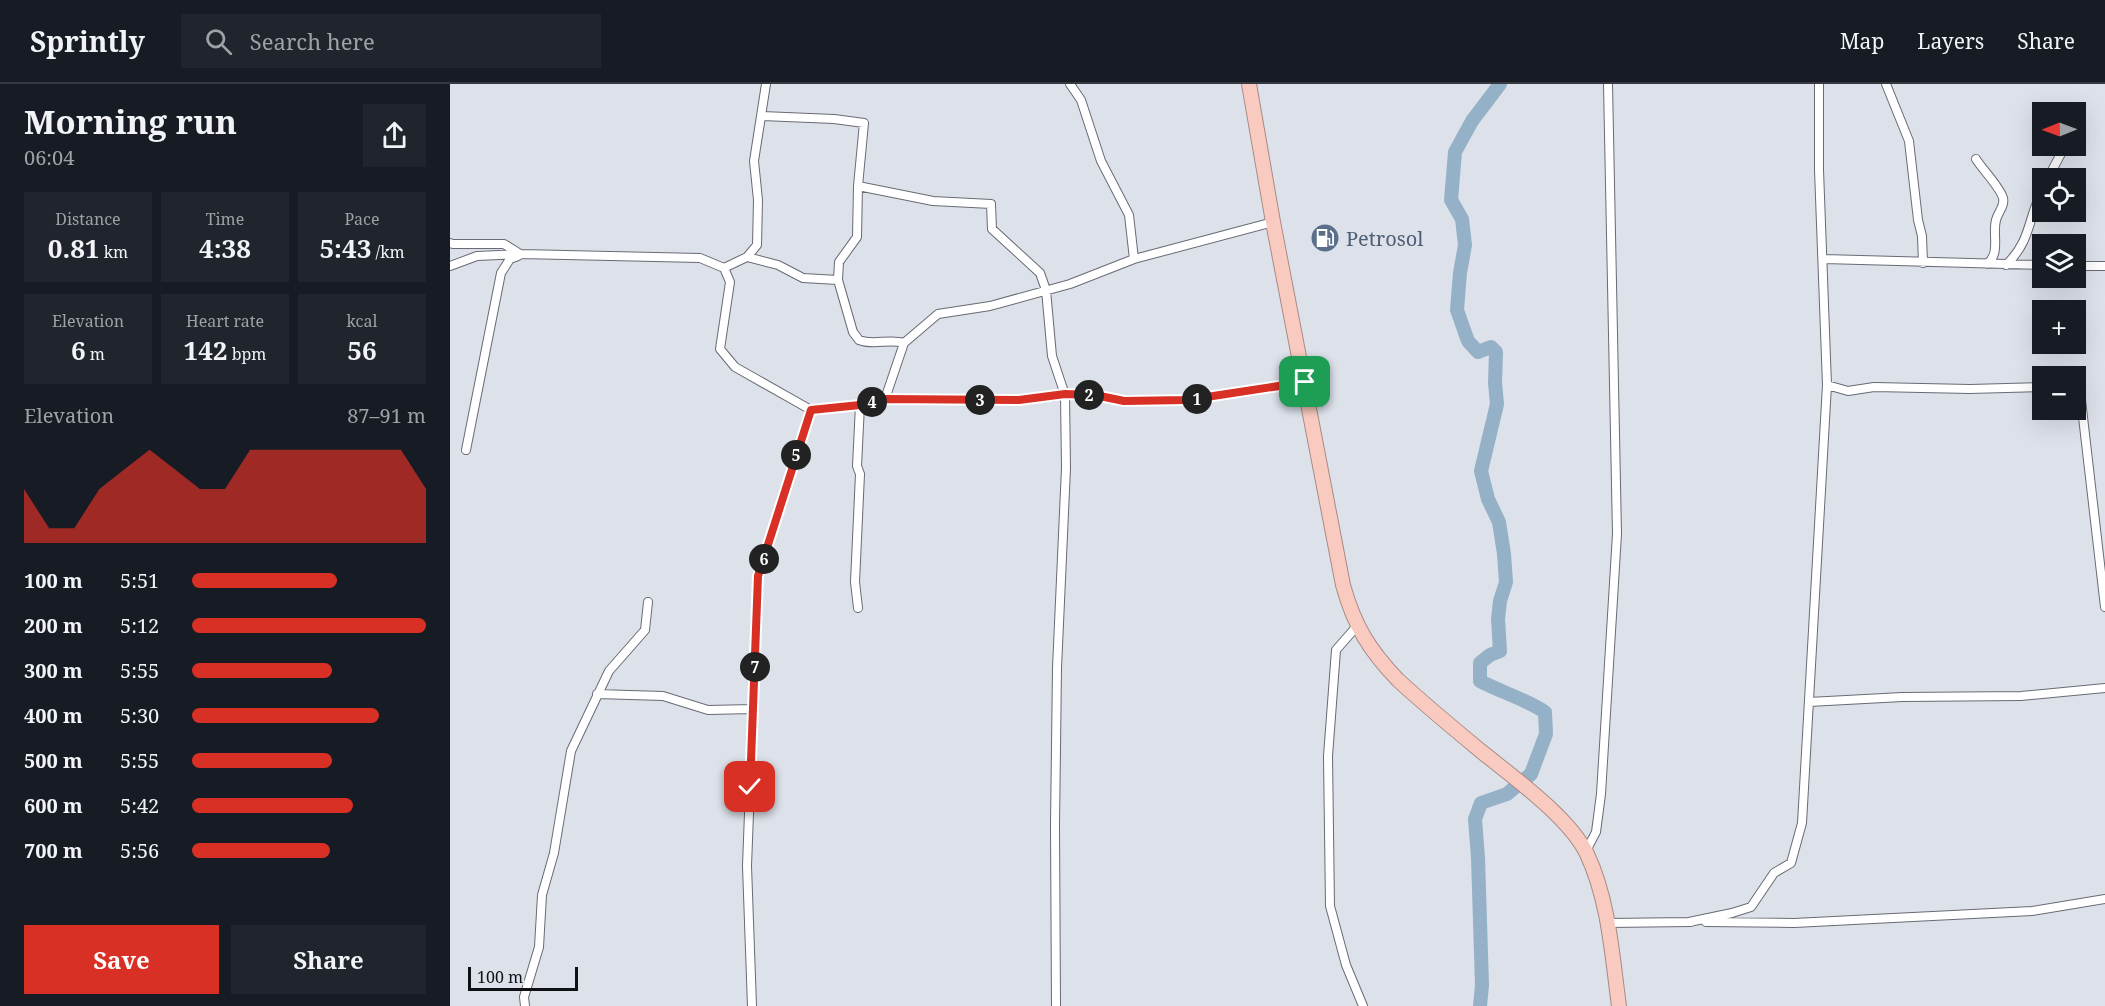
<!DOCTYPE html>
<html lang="en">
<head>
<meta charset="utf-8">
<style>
  :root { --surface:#171b24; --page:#20242c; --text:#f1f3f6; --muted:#9ea1a6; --line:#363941; --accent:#d93025 }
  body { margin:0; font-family:"Noto Serif",serif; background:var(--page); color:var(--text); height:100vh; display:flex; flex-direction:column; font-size:22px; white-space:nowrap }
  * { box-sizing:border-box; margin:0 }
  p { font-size:20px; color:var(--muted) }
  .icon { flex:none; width:33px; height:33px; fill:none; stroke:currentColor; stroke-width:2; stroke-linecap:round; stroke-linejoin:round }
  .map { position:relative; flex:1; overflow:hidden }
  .panel { display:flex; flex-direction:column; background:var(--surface); width:450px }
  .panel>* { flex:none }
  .needle { width:39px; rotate:269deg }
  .controls { position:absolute; left:1582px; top:18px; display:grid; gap:12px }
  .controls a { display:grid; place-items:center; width:54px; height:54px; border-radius:0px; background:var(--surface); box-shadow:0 6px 24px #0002; font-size:30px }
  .scale { position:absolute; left:18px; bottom:15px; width:110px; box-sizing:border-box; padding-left:6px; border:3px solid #101114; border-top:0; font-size:16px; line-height:21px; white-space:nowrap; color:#101114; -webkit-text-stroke:4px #dde1ea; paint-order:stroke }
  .pin { position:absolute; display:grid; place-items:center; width:51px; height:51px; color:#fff; margin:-26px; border-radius:12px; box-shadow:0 3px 9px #0006 }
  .km { position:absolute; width:30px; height:30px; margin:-15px; border-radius:50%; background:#222; color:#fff; font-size:16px; line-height:30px; text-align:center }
  .round { display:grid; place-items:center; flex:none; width:63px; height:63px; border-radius:0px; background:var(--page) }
  .overview { display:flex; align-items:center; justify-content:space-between; height:102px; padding:0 24px }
  h1 { font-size:33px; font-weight:700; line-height:45px }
  .figures { display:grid; grid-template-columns:repeat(3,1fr); gap:9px; height:102px; padding:6px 24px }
  .figures div { display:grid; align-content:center; border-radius:0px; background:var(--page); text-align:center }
  .figures b { font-size:26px; font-weight:700 }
  .figures small { font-size:16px; font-weight:400 }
  .figures p { font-size:16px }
  .chart { height:168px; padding:12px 24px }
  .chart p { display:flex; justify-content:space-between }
  .chart svg { width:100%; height:108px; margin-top:6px; fill:var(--accent); opacity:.7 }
  .button { display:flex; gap:12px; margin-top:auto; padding:12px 24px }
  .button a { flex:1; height:69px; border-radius:0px; background:var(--accent); color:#fff; font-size:24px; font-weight:700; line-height:69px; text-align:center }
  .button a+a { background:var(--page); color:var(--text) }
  ul { padding:0 24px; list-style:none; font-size:20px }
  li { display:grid; grid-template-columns:96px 72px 1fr; align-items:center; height:45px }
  li i { height:15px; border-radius:8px; background:var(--accent) }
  header { display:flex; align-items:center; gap:36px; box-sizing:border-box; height:84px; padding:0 30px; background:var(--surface); border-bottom:2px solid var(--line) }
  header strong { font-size:28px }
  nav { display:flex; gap:33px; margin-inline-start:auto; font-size:21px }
  .search { width:420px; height:54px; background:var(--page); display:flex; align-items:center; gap:15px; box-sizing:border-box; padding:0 21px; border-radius:0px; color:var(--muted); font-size:22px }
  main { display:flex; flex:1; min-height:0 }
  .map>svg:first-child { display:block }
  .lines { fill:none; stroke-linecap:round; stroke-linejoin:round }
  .river { stroke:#94b1c7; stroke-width:14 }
  .street-casing { stroke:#686b74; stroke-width:10 }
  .highway-casing { stroke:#a78a84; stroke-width:16 }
  .street { stroke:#fff; stroke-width:8 }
  .highway { stroke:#f9cbc0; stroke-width:14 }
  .route-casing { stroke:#fff; stroke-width:12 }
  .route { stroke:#d93025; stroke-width:8 }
  .labels { text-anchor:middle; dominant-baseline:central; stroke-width:5; stroke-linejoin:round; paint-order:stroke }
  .service-label { font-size:20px; fill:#4e5e75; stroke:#dde1ea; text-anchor:start }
</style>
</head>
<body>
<header>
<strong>Sprintly</strong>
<div class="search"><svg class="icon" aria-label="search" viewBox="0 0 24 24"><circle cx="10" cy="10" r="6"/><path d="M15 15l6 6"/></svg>Search here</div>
<nav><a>Map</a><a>Layers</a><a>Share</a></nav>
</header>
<main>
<section class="panel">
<div class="overview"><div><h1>Morning run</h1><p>06:04</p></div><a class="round"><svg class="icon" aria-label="share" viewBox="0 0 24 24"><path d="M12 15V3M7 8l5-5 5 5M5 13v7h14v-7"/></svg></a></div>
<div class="figures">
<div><p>Distance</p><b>0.81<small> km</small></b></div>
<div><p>Time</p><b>4:38</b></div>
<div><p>Pace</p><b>5:43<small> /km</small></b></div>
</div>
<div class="figures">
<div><p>Elevation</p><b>6<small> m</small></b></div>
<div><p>Heart rate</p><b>142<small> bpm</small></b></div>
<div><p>kcal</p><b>56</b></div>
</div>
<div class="chart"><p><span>Elevation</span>87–91 m</p>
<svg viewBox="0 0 160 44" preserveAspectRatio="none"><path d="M0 44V22L10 38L20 38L30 22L40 14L50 6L60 14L70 22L80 22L90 6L100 6L110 6L120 6L130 6L140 6L150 6L160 22V44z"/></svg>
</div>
<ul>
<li><b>100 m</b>5:51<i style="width:62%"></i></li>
<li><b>200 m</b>5:12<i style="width:100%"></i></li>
<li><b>300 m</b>5:55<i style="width:60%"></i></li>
<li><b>400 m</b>5:30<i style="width:80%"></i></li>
<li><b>500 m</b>5:55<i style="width:60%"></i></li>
<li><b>600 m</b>5:42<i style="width:69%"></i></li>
<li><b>700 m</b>5:56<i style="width:59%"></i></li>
</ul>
<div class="button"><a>Save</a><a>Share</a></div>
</section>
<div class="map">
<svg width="1655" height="922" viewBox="0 0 1655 922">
  <rect width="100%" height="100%" fill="#dde1ea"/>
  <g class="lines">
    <!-- river -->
    <path class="river" d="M1030 922 1032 901 1028 774 1025 735 1031 719 1057 710 1081 690 1096 650 1095 628C1075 615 1051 608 1030 597V579L1040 571 1050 567 1048 535 1050 517 1056 498 1054 470 1049 438 1038 415 1031 387 1047 320 1045 299 1046 268 1041 263 1028 268 1018 257 1007 226 1010 189 1015 161 1012 135 1001 116 1005 68 1022 37 1050 0"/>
    <!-- street casing -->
    <g class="street-casing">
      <path id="street" d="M620 0 631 16 651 77 679 131 684 175
        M1436 0 1459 57 1468 136 1472 152 1473 179
        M312 32 384 35 414 39 408 102 407 153 389 178 388 196 403 248 409 256C424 262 439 254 454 259
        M1526 75C1532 85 1550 103 1553 114 1555 122 1548 128 1546 136 1542 151 1551 169 1537 180
        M1598 94 1615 62
        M408 102 483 117 541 120 542 145 590 189 596 206 602 272 615 311 616 384 607 584 605 741 606 922
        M0 159 3 160H54L70 170
        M297 173 307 161 308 116 304 77 316 0
        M1374 175 1593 181
        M1556 181C1582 156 1577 135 1593 105
        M0 182 27 172 71 170 250 174 274 184 280 198 270 265 285 283 361 326 410 321 435 315 454 259 488 230 540 222 620 200 684 175 823 138
        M1626 182H1655
        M274 184 297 173 328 181 353 194 388 196
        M1377 301 1398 307 1424 303 1520 305 1593 303
        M1626 311 1631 316 1655 523
        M435 315 569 316 615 311H645L674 317 737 316 855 298
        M16 366 51 189 60 175 68 172
        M408 524 405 498 410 390 407 382 410 321
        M907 542 886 566 878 672 880 822 896 881 913 922
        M147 610 213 612 258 626 303 625
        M1359 618 1452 613 1571 612 1655 604
        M1136 767 1146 748 1151 710 1167 450 1158 0
        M1239 838 1282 829 1301 823 1324 789 1341 779 1352 739 1377 301 1369 86V0
        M1256 838 1344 839 1582 827 1655 815
        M1157 839 1241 838
        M75 922 74 913 89 863 92 811 104 769 121 667 159 587 195 546 198 518
        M302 922 297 782 308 492 361 326"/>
    </g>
    <!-- highway casing -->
    <g class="highway-casing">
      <path id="highway" d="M799 0 823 138 893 501C904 541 919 566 948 596 975 621 1003 644 1032 668 1063 693 1120 734 1137 770 1159 817 1162 871 1169 922"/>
    </g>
    <!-- street -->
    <use href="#street" class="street"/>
    <!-- highway -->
    <use href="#highway" class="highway"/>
  </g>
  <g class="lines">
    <!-- route casing -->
    <g class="route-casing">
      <path id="route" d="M300 703 308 492 361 326 410 321 435 315 569 316 615 310 645 311 674 317 737 316 855 298"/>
    </g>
    <!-- route -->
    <use href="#route" class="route"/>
  </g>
  <!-- icons -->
  <defs>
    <g id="fuel-disc" transform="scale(1.5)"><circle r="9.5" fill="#5c6f8a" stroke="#dde1ea"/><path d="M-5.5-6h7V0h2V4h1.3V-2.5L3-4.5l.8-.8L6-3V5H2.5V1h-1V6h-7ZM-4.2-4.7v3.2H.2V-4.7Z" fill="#fff"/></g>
  </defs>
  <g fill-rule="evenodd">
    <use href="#fuel-disc" x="875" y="154"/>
  </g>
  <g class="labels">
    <!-- service labels -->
    <g class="service-label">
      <text x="896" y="154">Petrosol</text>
    </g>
  </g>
</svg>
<div class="controls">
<a><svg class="needle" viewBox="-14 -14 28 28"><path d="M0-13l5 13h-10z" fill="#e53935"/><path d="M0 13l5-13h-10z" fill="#9ea1a6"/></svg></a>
<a><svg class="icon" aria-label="locate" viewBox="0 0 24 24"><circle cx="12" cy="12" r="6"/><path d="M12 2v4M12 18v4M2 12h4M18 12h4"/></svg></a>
<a><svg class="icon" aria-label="layers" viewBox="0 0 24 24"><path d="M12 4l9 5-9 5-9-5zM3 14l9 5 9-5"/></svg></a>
<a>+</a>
<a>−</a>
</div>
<div class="scale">100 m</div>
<div class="pin" style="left:855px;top:298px;background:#1e9e55"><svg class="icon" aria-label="arrive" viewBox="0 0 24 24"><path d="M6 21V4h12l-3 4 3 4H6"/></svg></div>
<div class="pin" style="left:300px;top:703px;background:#d93025"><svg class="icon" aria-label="check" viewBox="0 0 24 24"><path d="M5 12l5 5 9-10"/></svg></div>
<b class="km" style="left:747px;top:315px">1</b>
<b class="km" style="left:639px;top:311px">2</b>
<b class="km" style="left:530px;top:316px">3</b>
<b class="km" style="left:422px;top:318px">4</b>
<b class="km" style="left:346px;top:371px">5</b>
<b class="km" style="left:314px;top:475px">6</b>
<b class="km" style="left:305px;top:583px">7</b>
</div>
</main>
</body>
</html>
